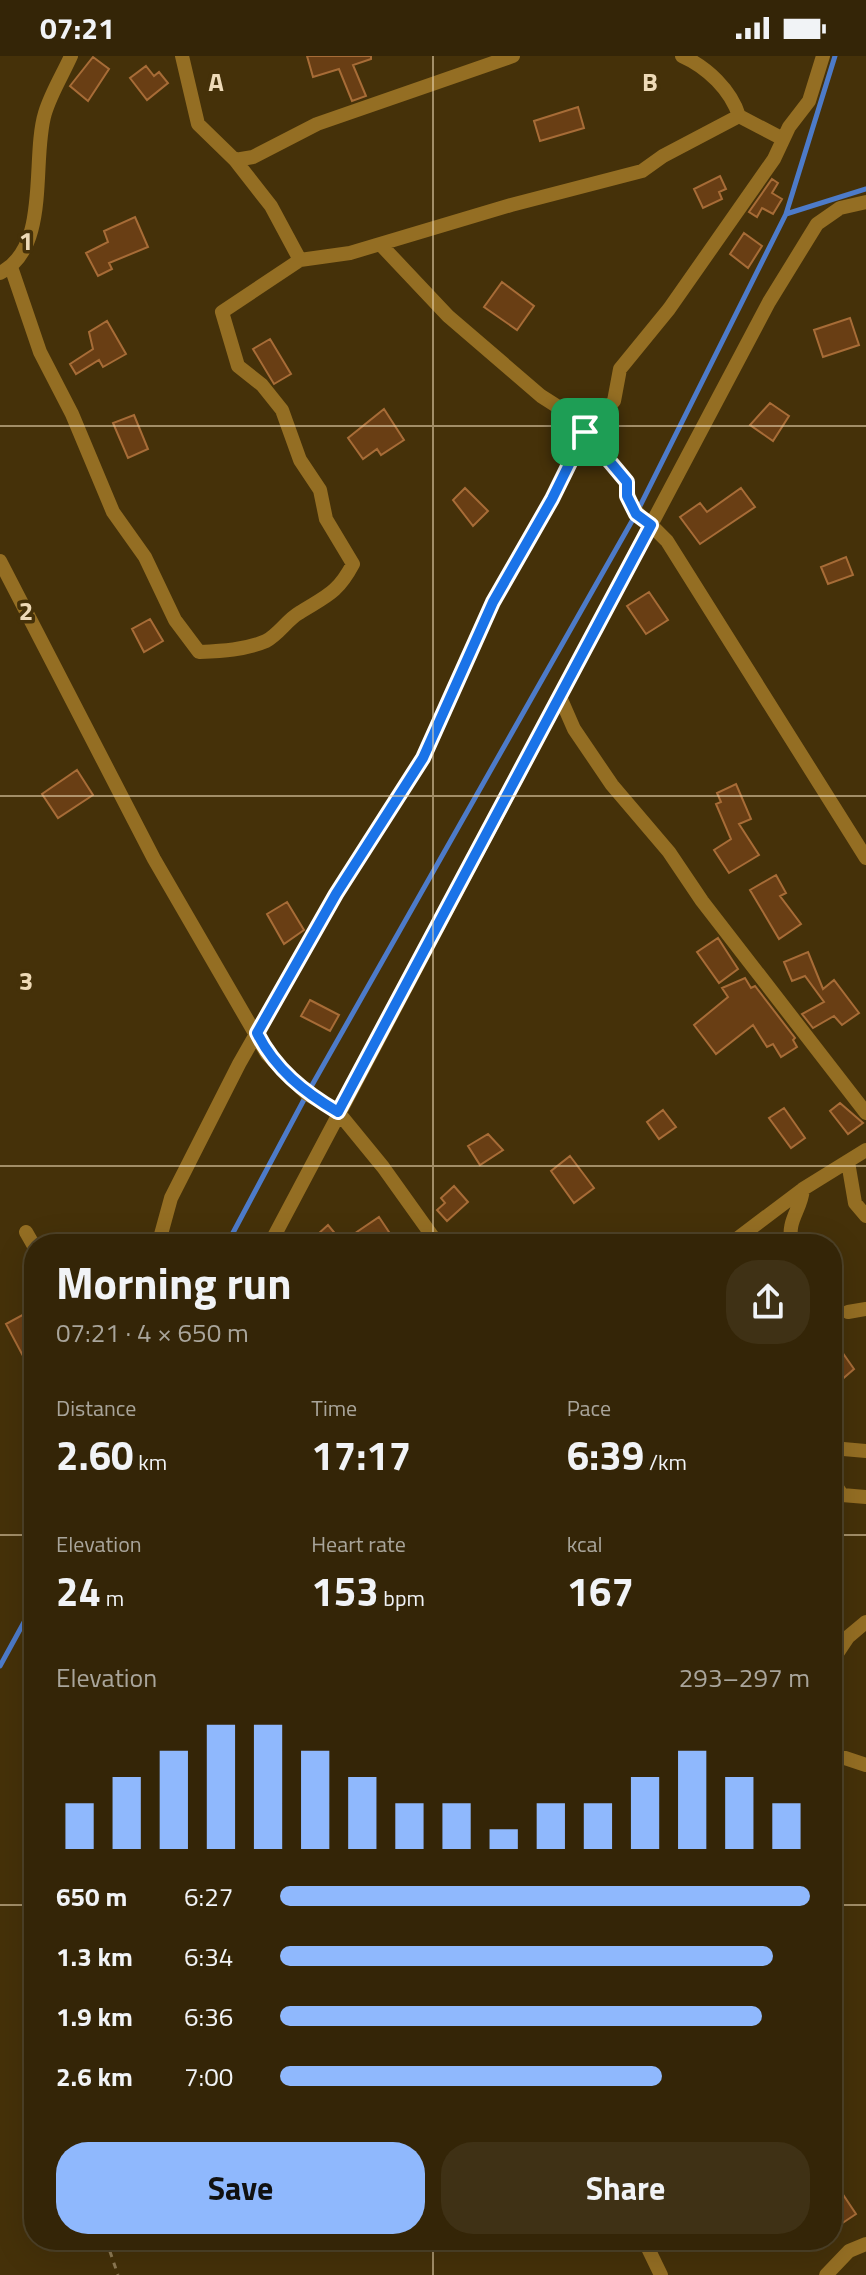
<!DOCTYPE html>
<html lang="en">
<head>
<meta charset="utf-8">
<style>
  :root { --surface:#342507; --page:#3f3115; --text:#f1f3f6; --muted:#a9a59b; --line:#4e4228; --accent:#8fb8fd }
  body { margin:0; font-family:"Titillium Web",sans-serif; background:var(--page); color:var(--text); height:100vh; display:flex; flex-direction:column; font-size:30px; white-space:nowrap }
  * { box-sizing:border-box; margin:0 }
  p { font-size:26px; color:var(--muted) }
  .icon { flex:none; width:44px; height:44px; fill:none; stroke:currentColor; stroke-width:2; stroke-linecap:round; stroke-linejoin:round }
  .map { position:relative; flex:1; overflow:hidden }
  .sheet { position:absolute; left:24px; top:1178px; width:818px; height:1016px; display:flex; flex-direction:column; background:var(--surface); border-radius:32px; box-shadow:0 8px 32px #0002,0 0 0 2px var(--line) }
  .sheet>* { flex:none }
  .pin { position:absolute; display:grid; place-items:center; width:68px; height:68px; color:#fff; margin:-34px; border-radius:16px; box-shadow:0 4px 12px #0006 }
  .round { display:grid; place-items:center; flex:none; width:84px; height:84px; border-radius:32px; background:var(--page) }
  .head { display:flex; align-items:center; justify-content:space-between; height:136px; padding:0 32px }
  h1 { font-size:44px; font-weight:700; line-height:60px }
  .metrics { display:grid; grid-template-columns:repeat(3,1fr); gap:12px; height:136px; padding:8px 32px }
  .metrics div { display:grid; align-content:center }
  .metrics b { font-size:40px; font-weight:700 }
  .metrics small { font-size:22px; font-weight:400 }
  .metrics p { font-size:22px }
  .chart { height:224px; padding:16px 32px }
  .chart p { display:flex; justify-content:space-between }
  .chart svg { width:100%; height:144px; margin-top:8px; stroke:var(--accent); stroke-width:6 }
  .button { display:flex; gap:16px; margin-top:auto; padding:16px 32px }
  .button a { flex:1; height:92px; border-radius:32px; background:var(--accent); color:#111; font-size:32px; font-weight:700; line-height:92px; text-align:center }
  .button a+a { background:var(--page); color:var(--text) }
  ul { padding:0 32px; list-style:none; font-size:26px }
  li { display:grid; grid-template-columns:128px 96px 1fr; align-items:center; height:60px }
  li i { height:20px; border-radius:10px; background:var(--accent) }
  .status { display:flex; justify-content:space-between; align-items:center; height:56px; padding:0 40px; background:var(--surface); direction:ltr }
  .status svg { height:22px; fill:currentColor }
  .map>svg:first-child { display:block }
  .lines { fill:none; stroke-linecap:round; stroke-linejoin:round }
  .stream { stroke:#4d7bc9; stroke-width:5 }
  .building { fill:#693e14; stroke:#a76c37; stroke-width:2 }
  .path { stroke:#8d7953; stroke-width:3; stroke-dasharray:6 6; stroke-linecap:butt }
  .minor { stroke:#946e23; stroke-width:14 }
  .route-casing { stroke:#fff; stroke-width:16 }
  .route { stroke:#1a73e8; stroke-width:10 }
  .grid { fill:none; stroke:#eedab7; stroke-width:2; stroke-opacity:0.55 }
  .grid-label { font-size:26px; text-anchor:middle; font-weight:bold; fill:#eedab7; stroke:#453109; stroke-width:7; stroke-linejoin:round; paint-order:stroke }
</style>
</head>
<body>
<div class="status"><b>07:21</b><svg viewBox="0 0 49 12"><path d="M0 12V9h3v3zM5 12V6h3v6zM10 12V3h3v9zM15 12V0h3v12zM26 1h20v11H26zM47 4h2v5h-2z"/></svg></div>
<div class="map">
<svg width="866" height="2219" viewBox="0 0 866 2219">
  <rect width="100%" height="100%" fill="#453109"/>
  <g class="lines">
    <!-- stream -->
    <path class="stream" d="M786 158 835 0
      M227 1188 307 1038 636 458 786 158 866 133
      M0 1610 34 1548"/>
  </g>
  <!-- building -->
  <path class="building" d="M307 0H371V3L353 9 366 40 352 45 339 13 313 21Z
    M93 1 109 13 88 45 70 30Z
    M146 10 154 20 159 16 168 27 147 44 130 22Z
    M578 51 584 72 540 85 534 65Z
    M720 120 726 133 719 136 722 143 703 152 694 133Z
    M772 123 778 127 772 137 782 143 773 158 762 152 757 161 749 156Z
    M135 161 148 191 109 207 112 213 98 220 86 197 108 186 104 175Z
    M744 177 762 190 748 212 730 198Z
    M502 226 534 250 517 274 484 251Z
    M850 262 859 289 823 301 814 274Z
    M107 265 126 298 103 311 99 304 76 318 70 308 93 293 89 276Z
    M270 283 291 318 274 328 253 293Z
    M770 347 789 360 773 385 750 369Z
    M384 353 404 384 381 399 377 393 363 403 348 382Z
    M134 359 148 393 128 402 113 367Z
    M465 432 488 455 473 470 453 444Z
    M741 432 755 451 700 488 680 461 700 447 707 456Z
    M846 501 853 519 828 528 821 511Z
    M649 536 668 564 646 578 627 550Z
    M150 563 163 585 144 596 132 573Z
    M77 714 93 739 58 762 42 738Z
    M736 728 751 763 739 768 759 799 729 817 714 794 731 783 716 748 721 746 717 737Z
    M776 819 786 837 780 840 801 868 779 883 750 834Z
    M287 846 304 874 284 888 267 858Z
    M718 882 738 913 719 927 697 896Z
    M808 896 823 933 834 924 859 957 842 969 834 960 813 972 802 958 824 946 805 920 792 925 784 906Z
    M745 922 751 932 755 930 795 982 793 984 797 991 781 1001 773 988 767 991 753 969 716 998 694 969 728 941 722 932Z
    M310 944 339 959 330 975 301 960Z
    M840 1047 863 1067 848 1078 830 1055Z
    M784 1052 805 1082 791 1092 769 1062Z
    M663 1054 676 1071 659 1083 647 1066Z
    M488 1078 503 1094 480 1109 468 1090Z
    M570 1100 594 1132 574 1147 551 1115Z
    M454 1130 468 1146 447 1165 437 1154 445 1147 441 1142Z
    M379 1161 397 1188H327L318 1178 328 1169 342 1186Z
    M26 1257 34 1272V1294L23 1300 6 1268Z
    M840 1293 854 1313 832 1332V1299Z
    M842 2137 856 2158 832 2174V2144Z"/>
  <g class="lines">
    <!-- path -->
    <path class="path" d="M106 2184 118 2219"/>
    <!-- minor -->
    <path class="minor" d="M682 0C707 11 731 34 739 60
      M235 104 253 101 317 68 513 0
      M866 146 840 152 817 168 769 246 651 469 667 485 866 802
      M381 189 448 260 541 340 588 370
      M300 204 350 197 511 149 642 115 663 100 739 60 783 83
      M11 211 40 296 72 358 113 456 145 501 175 564 199 596C221 595 245 594 266 585 279 578 287 564 299 557 326 540 337 538 353 508L326 463 320 434 300 404 282 354 262 329 238 310 222 256 300 204 271 150 235 104 198 68 182 0
      M0 217C51 192 31 103 45 57 51 37 63 18 71 0
      M0 505 154 803 267 998 307 1038 338 1056 383 1111 438 1188
      M560 641 574 673 612 729 669 796 702 845 866 1057
      M848 1106 855 1147 866 1160
      M26 1176 34 1190
      M153 1188 160 1182 171 1142 239 1008 336 838 423 702 493 546 552 443 588 370 614 345 620 313 669 253 774 103 789 71 809 45 823 0
      M270 1188 651 469C635 457 627 446 627 426L585 376
      M730 1188 803 1133 866 1094
      M792 1188C786 1164 801 1155 803 1133
      M848 1256 866 1253
      M832 1392 866 1395
      M832 1424 842 1439 866 1441
      M832 1605 848 1581 866 1566
      M832 1687 839 1700 866 1709
      M644 2184 661 2219
      M826 2219 849 2195 866 2188"/>
  </g>
  <g class="lines">
    <!-- route casing -->
    <g class="route-casing">
      <path id="route" d="M585 376 627 426V440L636 458 651 469 338 1056C304 1036 275 1013 257 977L336 838 423 702 493 546 552 443Z"/>
    </g>
    <!-- route -->
    <use href="#route" class="route"/>
  </g>
  <!-- grid -->
  <path class="grid" d="M433 0V1188M0 370H866M0 740H866M0 1110H866M0 1479H34M832 1479H866M0 1849H34M832 1849H866M433 2184V2219"/>
  <g class="grid-label">
    <text x="216" y="35">A</text>
    <text x="650" y="35">B</text>
    <text x="26" y="194">1</text>
    <text x="26" y="564">2</text>
    <text x="26" y="934">3</text>
  </g>
</svg>
<div class="pin" style="left:585px;top:376px;background:#1e9e55"><svg class="icon" aria-label="arrive" viewBox="0 0 24 24"><path d="M6 21V4h12l-3 4 3 4H6"/></svg></div>
<section class="sheet">
<div class="head"><div><h1>Morning run</h1><p>07:21 · 4 × 650 m</p></div><a class="round"><svg class="icon" aria-label="share" viewBox="0 0 24 24"><path d="M12 15V3M7 8l5-5 5 5M5 13v7h14v-7"/></svg></a></div>
<div class="metrics">
<div><p>Distance</p><b>2.60<small> km</small></b></div>
<div><p>Time</p><b>17:17</b></div>
<div><p>Pace</p><b>6:39<small> /km</small></b></div>
</div>
<div class="metrics">
<div><p>Elevation</p><b>24<small> m</small></b></div>
<div><p>Heart rate</p><b>153<small> bpm</small></b></div>
<div><p>kcal</p><b>167</b></div>
</div>
<div class="chart"><p><span>Elevation</span>293–297 m</p>
<svg viewBox="0 0 160 44" preserveAspectRatio="none"><path d="M5 44V30M15 44V22M25 44V14M35 44V6M45 44V6M55 44V14M65 44V22M75 44V30M85 44V30M95 44V38M105 44V30M115 44V30M125 44V22M135 44V14M145 44V22M155 44V30"/></svg>
</div>
<ul>
<li><b>650 m</b>6:27<i style="width:100%"></i></li>
<li><b>1.3 km</b>6:34<i style="width:93%"></i></li>
<li><b>1.9 km</b>6:36<i style="width:91%"></i></li>
<li><b>2.6 km</b>7:00<i style="width:72%"></i></li>
</ul>
<div class="button"><a>Save</a><a>Share</a></div>
</section>
</div>
</body>
</html>
